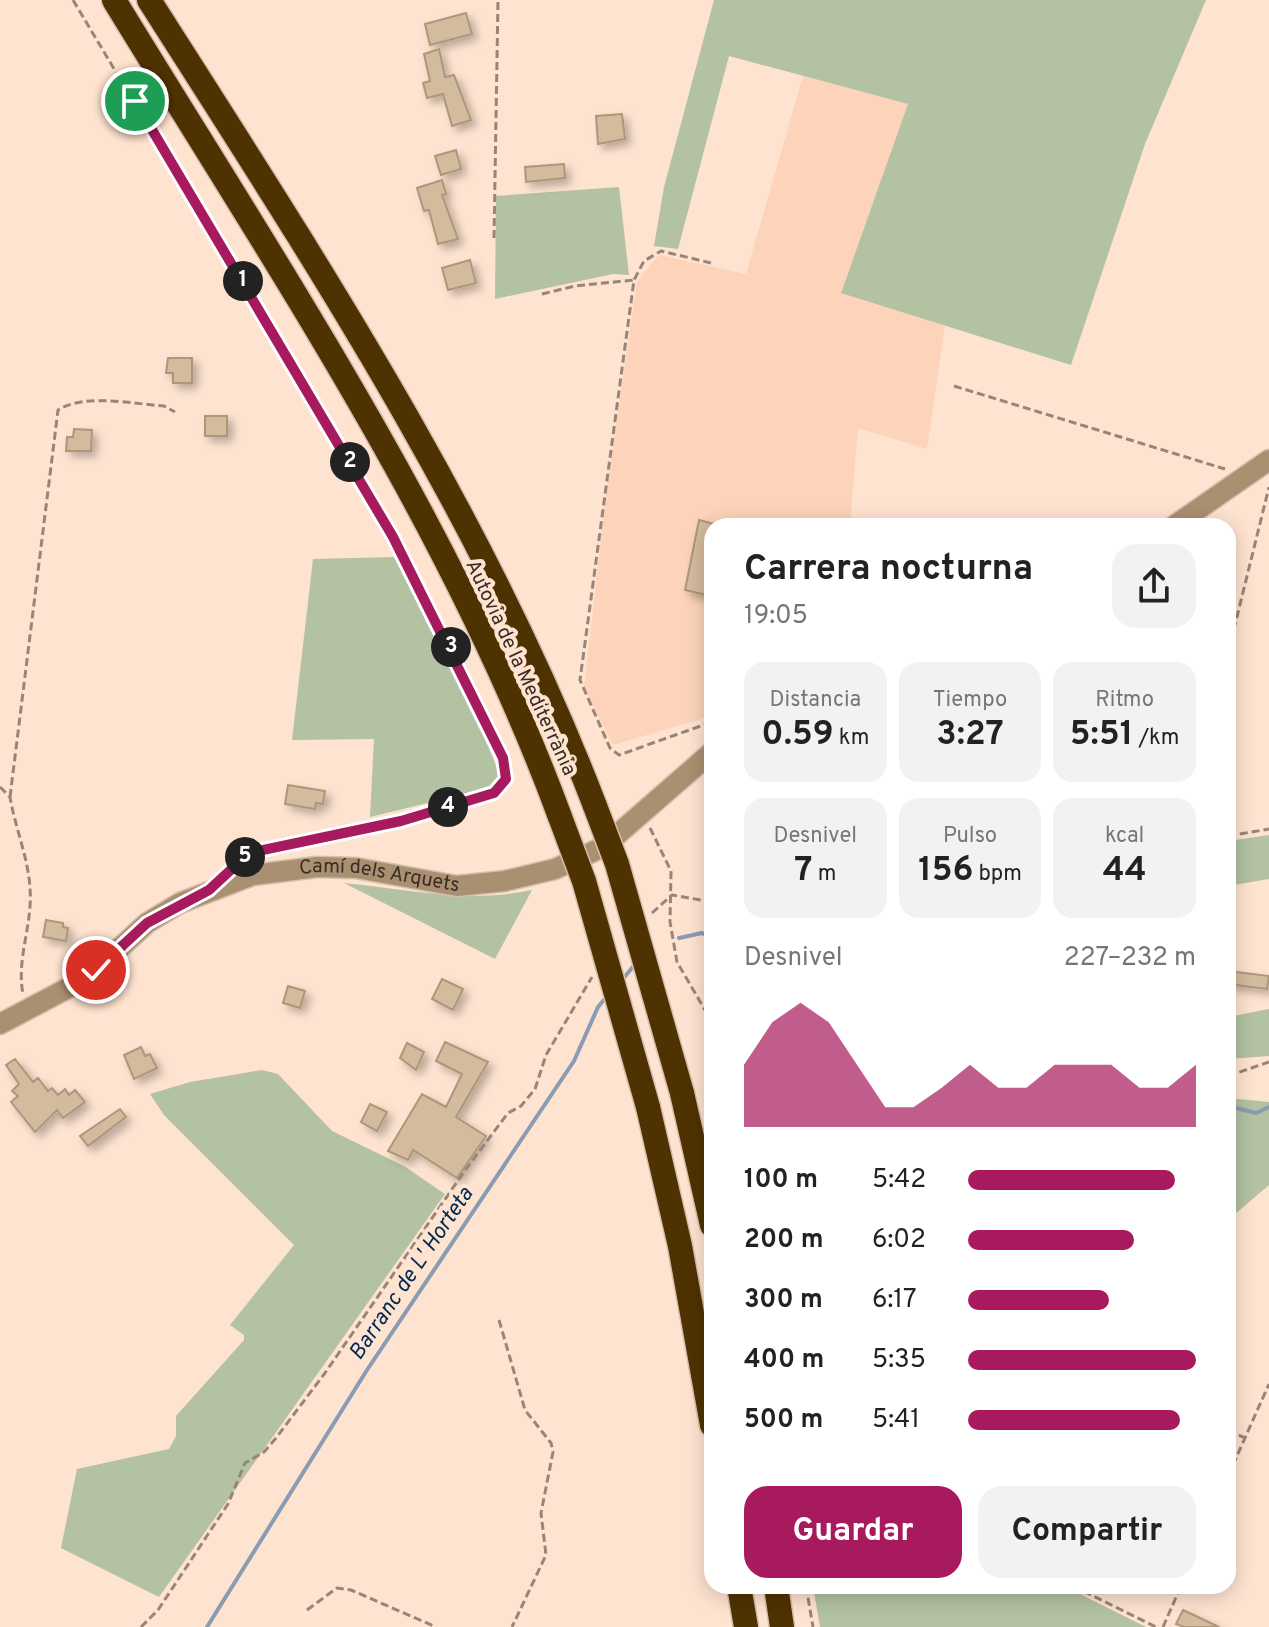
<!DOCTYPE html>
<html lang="es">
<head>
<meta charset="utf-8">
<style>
  :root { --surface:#fff; --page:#f2f2f2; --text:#222; --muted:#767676; --accent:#a71a5d }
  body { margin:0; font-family:Overpass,sans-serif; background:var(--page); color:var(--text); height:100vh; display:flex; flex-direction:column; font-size:30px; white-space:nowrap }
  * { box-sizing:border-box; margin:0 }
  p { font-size:26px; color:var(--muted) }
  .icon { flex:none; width:44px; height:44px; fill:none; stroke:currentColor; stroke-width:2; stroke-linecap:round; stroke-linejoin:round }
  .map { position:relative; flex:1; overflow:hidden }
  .panel { position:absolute; left:704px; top:518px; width:532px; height:1076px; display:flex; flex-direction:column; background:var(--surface); border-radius:24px; box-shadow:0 4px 20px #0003 }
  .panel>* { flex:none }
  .pin { position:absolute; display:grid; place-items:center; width:68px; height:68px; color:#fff; margin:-34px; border:4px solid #fff; border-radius:50%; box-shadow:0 2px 8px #0007 }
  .km { position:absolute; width:40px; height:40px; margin:-20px; border-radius:50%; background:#222; color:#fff; font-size:22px; line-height:40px; text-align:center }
  .round { display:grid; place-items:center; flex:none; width:84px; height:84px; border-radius:24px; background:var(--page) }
  .overview { display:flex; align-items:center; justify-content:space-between; height:136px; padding:0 40px }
  h1 { font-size:36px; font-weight:700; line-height:60px }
  .metrics { display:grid; grid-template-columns:repeat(3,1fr); gap:12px; height:136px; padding:8px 40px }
  .metrics div { display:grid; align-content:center; border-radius:20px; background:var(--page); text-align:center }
  .metrics b { font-size:34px; font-weight:700 }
  .metrics small { font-size:22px; font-weight:400 }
  .metrics p { font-size:22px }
  .chart { height:224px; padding:16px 40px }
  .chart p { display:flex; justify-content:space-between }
  .chart svg { width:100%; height:144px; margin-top:8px; fill:var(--accent); opacity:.7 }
  .primary-button { display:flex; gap:16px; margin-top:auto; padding:16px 40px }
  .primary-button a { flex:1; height:92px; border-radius:24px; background:var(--accent); color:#fff; font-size:32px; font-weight:700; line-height:92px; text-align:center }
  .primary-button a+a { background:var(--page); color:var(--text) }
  ul { padding:0 40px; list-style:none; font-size:26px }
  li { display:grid; grid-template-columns:128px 96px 1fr; align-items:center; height:60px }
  li i { height:20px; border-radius:10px; background:var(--accent) }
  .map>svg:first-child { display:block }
  .built { fill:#fdd4b9 }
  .green { fill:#b3c2a2 }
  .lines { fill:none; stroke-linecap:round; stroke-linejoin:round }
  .stream { stroke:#8a9cb3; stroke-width:4 }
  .building { fill:#d3bb9e; stroke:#ae967a; stroke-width:2; filter:url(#shadow) }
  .minor-casing { stroke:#d7bfae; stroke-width:23 }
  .highway-casing { stroke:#d7bfae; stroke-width:27 }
  .path { stroke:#998578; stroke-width:3; stroke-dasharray:8 4; stroke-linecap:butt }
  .minor { stroke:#a99070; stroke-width:20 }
  .highway { stroke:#4f3201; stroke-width:24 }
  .highway-bridge-casing { stroke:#d7bfae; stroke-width:27; stroke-linecap:butt }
  .highway-bridge { stroke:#4f3201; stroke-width:24 }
  .route-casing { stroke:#fff; stroke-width:16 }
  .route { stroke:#a71a5d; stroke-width:10 }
  .labels { text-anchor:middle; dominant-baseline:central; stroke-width:8; stroke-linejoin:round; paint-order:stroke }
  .street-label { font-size:20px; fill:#3a2d25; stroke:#fee3d0 }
  .water-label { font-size:22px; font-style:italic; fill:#002a54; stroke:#fee3d0 }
</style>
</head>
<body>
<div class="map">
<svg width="1269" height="1627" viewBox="0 0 1269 1627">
  <defs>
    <filter id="shadow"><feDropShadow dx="5" dy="5" stdDeviation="4" flood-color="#0004"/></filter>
  </defs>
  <rect width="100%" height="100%" fill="#fee3d0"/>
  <!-- built -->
  <path class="built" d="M803 76 909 104 841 292 945 326 927 449 858 428 850 526H712V716L613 745 584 688 606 494 637 281 659 255 746 274Z"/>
  <!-- green -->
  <path class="green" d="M714 0H1206L1145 144 1071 365 841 293 908 104 729 56 678 249 654 246 664 187Z
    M619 187 629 275 613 274 495 299 496 196Z
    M394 557 486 740 500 776 495 785 485 789 370 817 374 739 292 740 313 559Z
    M1269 835V879L1228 886V841Z
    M344 883C407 889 469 904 532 890L495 959Z
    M1269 1009V1056L1228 1059V1017Z
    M262 1070 278 1074 332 1131 404 1166 445 1194 159 1597 61 1548 77 1469 169 1449 176 1436V1416L244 1340V1335L230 1325 294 1245 164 1115 150 1094 190 1082Z
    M1228 1098 1269 1102V1185L1228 1220Z
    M813 1586H1064L1146 1627H820Z"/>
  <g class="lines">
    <!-- stream -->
    <path class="stream" d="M679 938 702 933 712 938
      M622 980 637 962
      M1228 1106 1256 1113 1269 1107
      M207 1627 367 1370 574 1061 598 1007 608 995"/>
  </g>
  <!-- building -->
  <path class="building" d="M466 13 472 34 430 45 425 24Z
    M439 49 445 77 454 75 471 120 452 126 443 94 427 98 423 83 430 81 424 54Z
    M622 114 625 139 598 144 596 116Z
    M456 150 461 169 441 175 435 156Z
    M564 164 565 178 526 182 525 167Z
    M442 180 446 194 442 195 458 239 438 244 429 210 424 211 417 188Z
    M470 260 476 283 448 290 442 268Z
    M168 358H192V383H173V373H166Z
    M205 416H227V436H205Z
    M74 429 92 430 91 451H66L67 437H73Z
    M699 520 714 524 712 580 707 595 685 590Z
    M288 785 325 791 323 804 316 803 315 809 285 804Z
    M46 920 63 923V927L68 928 66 941 43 937Z
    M1228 971 1269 976 1267 989 1228 984Z
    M442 979 463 989 453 1010 432 999Z
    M288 986 305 991 300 1008 283 1003Z
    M445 1042 488 1062 456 1117 486 1136 457 1178 413 1150 408 1160 388 1151 422 1094 446 1107 462 1074 436 1061Z
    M407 1043 424 1052 416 1070 400 1058Z
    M141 1047 145 1056 150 1054 157 1068 134 1079 124 1055Z
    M15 1059 33 1082 38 1078 48 1091 52 1088 58 1095 65 1089 69 1095 75 1090 85 1102 63 1118 57 1110 35 1132 11 1102 18 1096 12 1091 19 1084 6 1065Z
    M370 1104 387 1112 377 1131 361 1122Z
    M120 1109 126 1117 88 1146 80 1136Z
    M1183 1610 1200 1618 1219 1627H1184L1176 1624Z"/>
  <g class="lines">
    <!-- minor casing -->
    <g class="minor-casing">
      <g id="minor">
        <path d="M1174 526 1269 460"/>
        <path id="s1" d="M0 1024 70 987 96 970 147 923 180 903 253 875 317 867 356 868 457 886 505 881 555 869 603 847 712 752"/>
      </g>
    </g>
    <!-- highway casing -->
    <g class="highway-casing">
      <path id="highway" d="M114 0C275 264 453 526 560 817
        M149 0C314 259 485 518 595 806
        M682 1093 712 1225
        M648 1107 680 1246 712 1425
        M739 1586 746 1627
        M776 1586 782 1627"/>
    </g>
    <!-- path -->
    <path class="path" d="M73 0 393 537 503 758 506 779 494 793 401 821 249 853 240 861
      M494 238 498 0
      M711 263 661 251 644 261 634 280 580 680 610 748 619 755 712 722
      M542 294 575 286 634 280
      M954 386 1225 469
      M1228 653 1269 487
      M0 787 10 797C15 827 28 857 30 888 33 925 16 958 23 994
      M10 797 58 410C85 393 133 404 164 406L175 412
      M650 828 671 871 670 922 677 962 712 1022
      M1228 836 1269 829
      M652 913 672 895 712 902
      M1228 1076 1269 1062
      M499 1320 525 1410 551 1443 553 1452 541 1513 546 1555 512 1627
      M1228 1430 1245 1438
      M1228 1476 1269 1384
      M806 1586 813 1627
      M1073 1586 1156 1627
      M307 1610 337 1588 351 1590 436 1627
      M141 1627 158 1610 228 1504 245 1463 264 1452 276 1438 325 1373 466 1169 508 1113 521 1106 535 1089 546 1055 592 977
      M1163 1627 1181 1586"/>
    <!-- minor -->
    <use href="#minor" class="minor"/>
    <!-- highway -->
    <use href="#highway" class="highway"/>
    <!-- highway-bridge casing -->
    <g class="highway-bridge-casing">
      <path id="highway-bridge" d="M595 806 617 864 682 1093
        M560 817 584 881 648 1107"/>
    </g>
    <!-- highway-bridge -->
    <use href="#highway-bridge" class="highway-bridge"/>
  </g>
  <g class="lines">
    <!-- route casing -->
    <g class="route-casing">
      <path id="route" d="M96 970 147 923 209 890 249 853 401 821 494 793 506 779 503 758 393 537 135 101"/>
    </g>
    <!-- route -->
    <use href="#route" class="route"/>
  </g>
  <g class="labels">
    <!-- street labels -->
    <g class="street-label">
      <text transform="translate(520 668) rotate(65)">Autovia de la Mediterrània</text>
      <text stroke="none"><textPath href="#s1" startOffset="424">Camí dels Arquets</textPath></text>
    </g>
    <!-- water labels -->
    <g class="water-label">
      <text transform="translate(412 1274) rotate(-56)">Barranc de L' Horteta</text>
    </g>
  </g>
</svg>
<div class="pin" style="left:135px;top:101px;background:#1e9e55"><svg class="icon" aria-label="arrive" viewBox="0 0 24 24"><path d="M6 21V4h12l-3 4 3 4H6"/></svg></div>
<div class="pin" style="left:96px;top:970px;background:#d93025"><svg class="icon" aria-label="check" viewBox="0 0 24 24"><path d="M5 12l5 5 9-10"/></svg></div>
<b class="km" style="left:243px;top:281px">1</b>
<b class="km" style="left:350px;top:462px">2</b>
<b class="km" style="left:451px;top:647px">3</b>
<b class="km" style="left:448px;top:807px">4</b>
<b class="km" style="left:245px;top:857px">5</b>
<section class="panel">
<div class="overview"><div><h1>Carrera nocturna</h1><p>19:05</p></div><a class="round"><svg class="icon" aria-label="share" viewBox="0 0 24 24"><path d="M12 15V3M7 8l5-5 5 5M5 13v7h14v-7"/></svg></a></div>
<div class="metrics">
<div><p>Distancia</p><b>0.59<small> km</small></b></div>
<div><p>Tiempo</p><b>3:27</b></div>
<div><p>Ritmo</p><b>5:51<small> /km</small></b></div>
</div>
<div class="metrics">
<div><p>Desnivel</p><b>7<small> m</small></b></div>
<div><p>Pulso</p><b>156<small> bpm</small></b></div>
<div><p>kcal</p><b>44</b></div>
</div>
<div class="chart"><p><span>Desnivel</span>227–232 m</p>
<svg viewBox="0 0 160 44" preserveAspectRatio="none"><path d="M0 44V25L10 12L20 6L30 12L40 25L50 38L60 38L70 32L80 25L90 32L100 32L110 25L120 25L130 25L140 32L150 32L160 25V44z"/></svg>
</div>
<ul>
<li><b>100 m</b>5:42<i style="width:91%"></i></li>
<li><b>200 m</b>6:02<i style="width:73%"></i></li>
<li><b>300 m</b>6:17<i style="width:62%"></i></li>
<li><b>400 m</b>5:35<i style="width:100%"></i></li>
<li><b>500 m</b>5:41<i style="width:93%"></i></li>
</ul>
<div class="primary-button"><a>Guardar</a><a>Compartir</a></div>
</section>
</div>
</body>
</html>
